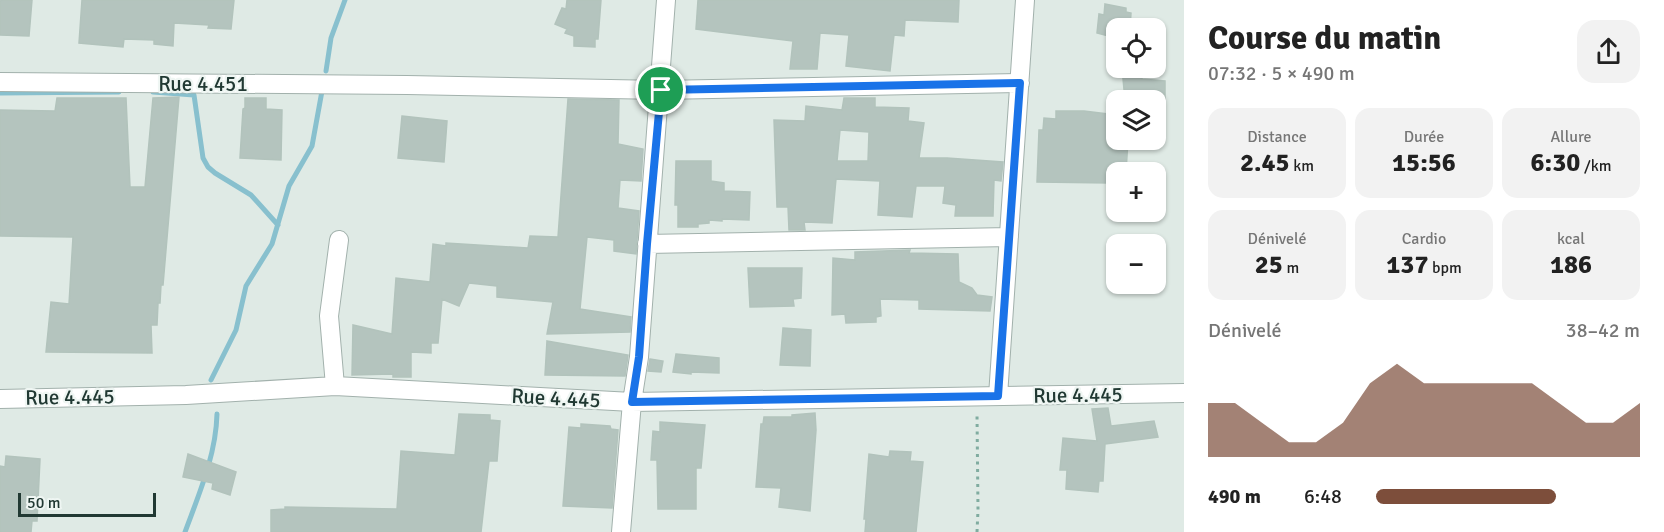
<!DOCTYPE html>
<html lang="fr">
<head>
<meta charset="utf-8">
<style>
  :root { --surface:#fff; --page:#f2f2f2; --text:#222; --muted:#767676; --accent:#7d4e3b }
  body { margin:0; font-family:Signika,sans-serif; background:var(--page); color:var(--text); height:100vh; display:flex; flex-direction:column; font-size:22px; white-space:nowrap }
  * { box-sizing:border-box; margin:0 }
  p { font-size:20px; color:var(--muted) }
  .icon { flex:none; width:33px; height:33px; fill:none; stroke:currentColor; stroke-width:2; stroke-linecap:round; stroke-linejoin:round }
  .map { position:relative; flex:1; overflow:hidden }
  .sheet { display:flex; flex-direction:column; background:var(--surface); width:480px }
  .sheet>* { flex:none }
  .buttons { position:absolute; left:1106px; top:18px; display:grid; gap:12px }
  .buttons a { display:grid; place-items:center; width:60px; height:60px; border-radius:12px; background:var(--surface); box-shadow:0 2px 4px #0004; font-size:30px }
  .scale { position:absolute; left:18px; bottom:15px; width:138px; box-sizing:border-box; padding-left:6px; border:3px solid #213933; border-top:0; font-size:16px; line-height:21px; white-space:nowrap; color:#213933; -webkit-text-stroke:4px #eff6f3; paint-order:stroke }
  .pin { position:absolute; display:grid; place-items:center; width:51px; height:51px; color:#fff; margin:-26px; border:3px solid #fff; border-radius:50%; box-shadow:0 2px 6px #0007 }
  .round { display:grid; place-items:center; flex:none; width:63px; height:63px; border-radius:18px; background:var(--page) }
  .head { display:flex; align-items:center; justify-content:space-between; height:102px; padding:0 24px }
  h1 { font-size:33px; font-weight:700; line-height:45px }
  .figures { display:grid; grid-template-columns:repeat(3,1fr); gap:9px; height:102px; padding:6px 24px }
  .figures div { display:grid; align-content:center; border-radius:15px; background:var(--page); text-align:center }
  .figures b { font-size:26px; font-weight:700 }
  .figures small { font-size:16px; font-weight:400 }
  .figures p { font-size:16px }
  .chart { height:168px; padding:12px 24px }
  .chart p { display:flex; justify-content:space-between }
  .chart svg { width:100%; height:108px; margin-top:6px; fill:var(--accent); opacity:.7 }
  ul { padding:0 24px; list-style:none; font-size:20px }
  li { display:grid; grid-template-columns:96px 72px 1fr; align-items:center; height:45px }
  li i { height:15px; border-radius:8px; background:var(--accent) }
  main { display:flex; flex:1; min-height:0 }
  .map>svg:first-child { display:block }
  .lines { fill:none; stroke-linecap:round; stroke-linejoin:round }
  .stream { stroke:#88c0ce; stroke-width:5 }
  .building { fill:#b4c4be; stroke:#b2c3bc; stroke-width:1.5; fill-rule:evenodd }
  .minor-casing { stroke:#a2b1ac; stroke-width:20 }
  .path { stroke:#80aca0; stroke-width:3; stroke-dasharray:3 4.5; stroke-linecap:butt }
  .minor { stroke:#fff; stroke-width:18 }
  .route-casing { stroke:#fff; stroke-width:12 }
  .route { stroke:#1a73e8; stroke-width:8 }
  .labels { text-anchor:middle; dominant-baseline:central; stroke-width:4.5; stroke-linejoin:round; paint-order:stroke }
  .street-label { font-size:21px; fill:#213933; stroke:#eff6f3 }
</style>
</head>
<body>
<main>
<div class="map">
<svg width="1184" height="532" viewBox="0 0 1184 532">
  <rect width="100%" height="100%" fill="#dfeae5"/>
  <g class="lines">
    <!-- stream -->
    <path class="stream" d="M326 71 331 38 345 0
      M153 92 194 95 203 158 208 167 215 173 251 195 278 225
      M0 93 119 92
      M211 380 236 330 246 286 272 244 289 186 312 146 322 91
      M185 532C199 494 216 455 217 414"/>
  </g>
  <!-- building -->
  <path class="building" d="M2 0H32L29 36 0 35V1Z
    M82 0H234L231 29 208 28 209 25 174 23 173 46 154 44V40L124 39 123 47 79 43Z
    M567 0H601L598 39H595V47L574 46V36L565 33 567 29 555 24 562 8 566 9Z
    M698 0H959L958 22 905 20 904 36 894 35 890 71 846 66 849 35 820 33 817 69H790L793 41 696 29Z
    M1105 4 1126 8V12L1131 13 1130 28H1116V38L1097 33 1099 14 1104 15Z
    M1122 68H1141L1142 79 1165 81V100H1125Z
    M179 97 163 285H161L160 303H158L157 325H151L152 353 46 352 51 302 69 304 73 237 0 236V110L55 111 57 98H126L130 187H145L153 98Z
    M245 98H266V109L282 110 281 160 240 158 243 109 245 108Z
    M844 98H875V107L909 108 908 121 924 123 919 158H947L1003 162 1001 181 994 180 993 216H955L956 205 943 203 945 186H916L912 217 878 215 880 181 836 179 832 223 804 222 805 230H789L788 207H777L774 120 805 121 806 106 842 110ZM840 130 869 132 868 161H837Z
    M568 99 619 100 618 144 643 149 641 181 620 180 618 208 639 211 636 254 614 251V240L587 237 580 309 631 317 630 332 547 334 553 302 497 297V286L469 283 459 306 442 299 438 343H431V353L411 352V377H393V374L352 375 353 325 392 334 396 278 430 282 433 244 446 246V243L528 248 530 236 558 237Z
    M1056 111H1084L1116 115V140H1128L1126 172H1116V182L1110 183 1037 182 1039 130H1043L1044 118 1056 119Z
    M402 116 447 121 444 162 398 158Z
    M676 161H711V181L724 183V191L750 192 749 220 722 219V221L709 220V223L698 224V227H678V205H675Z
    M910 250 909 253 958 254 959 282 972 288 977 295 992 297 990 311 919 309V300L880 299 881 316 876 317V322L846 323 845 314 832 315 833 258 855 260V252Z
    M748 268H802L801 298 793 299 794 306 750 307Z
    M783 328 811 330 810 366 780 365Z
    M547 341 628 355 625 376 545 375Z
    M676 354 719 358V373L691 372V374L673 372Z
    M650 359 663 361 661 372 648 371Z
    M1108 408 1111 426 1154 421 1158 437 1105 444 1103 481H1099L1098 492 1066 489 1067 470H1060L1063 438 1097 441 1092 409Z
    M815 413 816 430 810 511 779 507 781 488 756 487 761 424H763L764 417H792V415Z
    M459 414 490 415V420L500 421 497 461H489L481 532H271V510L285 509V507L397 509 401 451 455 455Z
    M660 422 705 425 701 468H696V509H658L657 460H651L653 431 660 432Z
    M581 424 610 426 611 429 618 430 612 508 563 506 569 427 581 428Z
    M890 451 911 452 910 461 923 462 916 532H865L866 519H864L869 454 889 457Z
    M188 454 236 472 230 495 212 489 213 483 183 477Z
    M6 456 40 459 37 521H32L31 532H0V466L5 467Z"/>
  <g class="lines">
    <!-- minor casing -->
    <g class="minor-casing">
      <path id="minor" d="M0 82 407 85 661 90 1020 83
        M647 244 1009 237
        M335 386 329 316 339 240
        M998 396 1025 0
        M0 399 186 395 335 386 632 402 1184 393
        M621 532 632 402 639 357 666 0"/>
    </g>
    <!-- path -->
    <path class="path" d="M977 532 978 510 977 414"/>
    <!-- minor -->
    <use href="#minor" class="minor"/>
  </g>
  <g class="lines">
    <!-- route casing -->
    <g class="route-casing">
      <path id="route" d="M1020 83 998 396 632 402 639 357 647 244 661 90Z"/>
    </g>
    <!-- route -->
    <use href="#route" class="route"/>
  </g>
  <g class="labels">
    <!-- street labels -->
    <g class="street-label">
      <text x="203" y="84">Rue 4.451</text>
      <text transform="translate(1078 395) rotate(-1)">Rue 4.445</text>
      <text transform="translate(70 397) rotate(-1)">Rue 4.445</text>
      <text transform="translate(556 398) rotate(3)">Rue 4.445</text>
    </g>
  </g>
</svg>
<div class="buttons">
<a><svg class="icon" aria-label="locate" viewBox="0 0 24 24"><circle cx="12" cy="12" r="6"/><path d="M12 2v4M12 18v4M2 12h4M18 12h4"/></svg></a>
<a><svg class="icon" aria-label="layers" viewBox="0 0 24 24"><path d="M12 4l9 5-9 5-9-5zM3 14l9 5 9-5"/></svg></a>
<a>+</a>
<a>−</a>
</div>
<div class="scale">50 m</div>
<div class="pin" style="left:661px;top:90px;background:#1e9e55"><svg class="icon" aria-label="arrive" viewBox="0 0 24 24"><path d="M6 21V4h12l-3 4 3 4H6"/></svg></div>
</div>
<section class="sheet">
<div class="head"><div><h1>Course du matin</h1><p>07:32 · 5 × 490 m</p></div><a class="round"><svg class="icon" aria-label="share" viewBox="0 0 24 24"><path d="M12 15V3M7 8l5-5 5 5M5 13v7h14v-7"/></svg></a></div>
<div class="figures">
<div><p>Distance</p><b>2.45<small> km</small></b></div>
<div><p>Durée</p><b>15:56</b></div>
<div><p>Allure</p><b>6:30<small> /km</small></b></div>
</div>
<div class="figures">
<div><p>Dénivelé</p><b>25<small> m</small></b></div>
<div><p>Cardio</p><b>137<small> bpm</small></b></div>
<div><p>kcal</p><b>186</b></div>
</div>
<div class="chart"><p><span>Dénivelé</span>38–42 m</p>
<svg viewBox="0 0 160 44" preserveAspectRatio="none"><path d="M0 44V22L10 22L20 30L30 38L40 38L50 30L60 14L70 6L80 14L90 14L100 14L110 14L120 14L130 22L140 30L150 30L160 22V44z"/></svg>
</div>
<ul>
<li><b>490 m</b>6:48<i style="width:68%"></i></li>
</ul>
</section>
</main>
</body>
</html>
